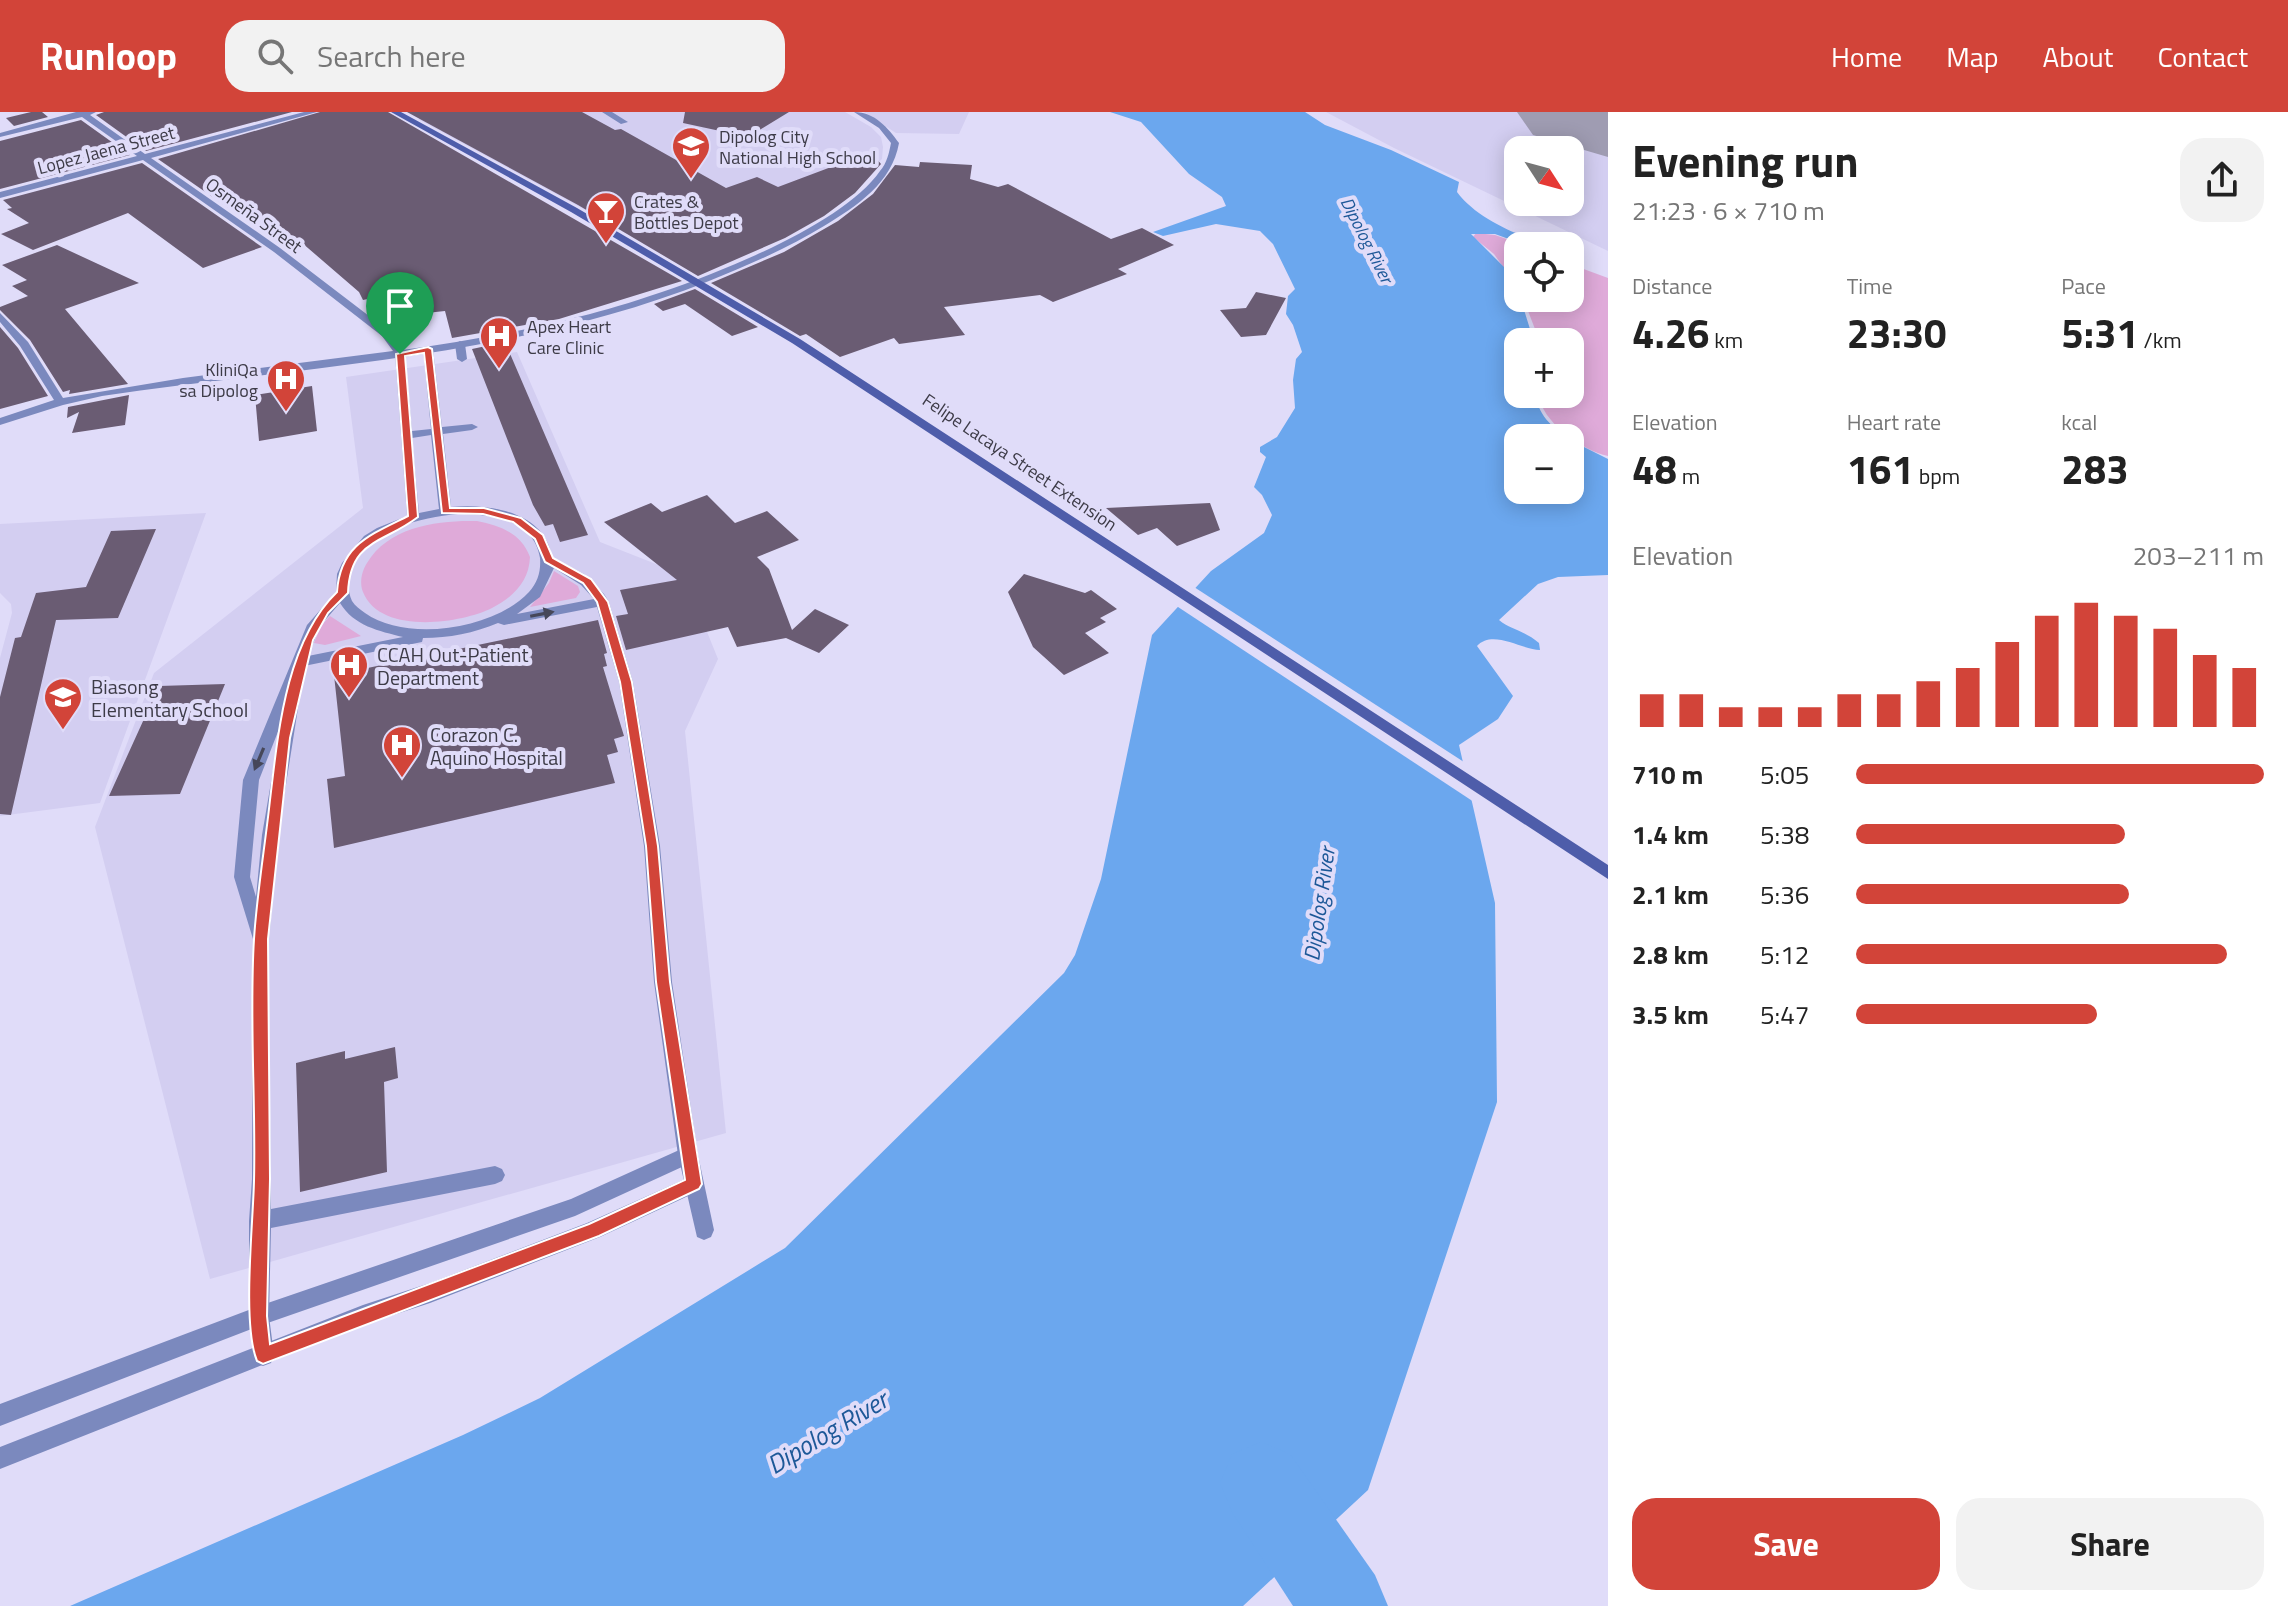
<!DOCTYPE html>
<html lang="en">
<head>
<meta charset="utf-8">
<style>
  :root { --surface:#fff; --page:#f2f2f2; --text:#222; --muted:#767676; --accent:#d24439 }
  body { margin:0; font-family:"Titillium Web",sans-serif; background:var(--page); color:var(--text); height:100vh; display:flex; flex-direction:column; font-size:30px; white-space:nowrap }
  * { box-sizing:border-box; margin:0 }
  p { font-size:26px; color:var(--muted) }
  .icon { flex:none; width:44px; height:44px; fill:none; stroke:currentColor; stroke-width:2; stroke-linecap:round; stroke-linejoin:round }
  .map { position:relative; flex:1; overflow:hidden }
  .sheet { display:flex; flex-direction:column; background:var(--surface); width:680px }
  .sheet>* { flex:none }
  .needle { width:52px; rotate:126deg }
  .fabs { position:absolute; left:1504px; top:24px; display:grid; gap:16px }
  .fabs a { display:grid; place-items:center; width:80px; height:80px; border-radius:16px; background:var(--surface); box-shadow:0 4px 20px #0003; font-size:40px }
  .pin { position:absolute; display:grid; place-items:center; width:68px; height:68px; color:#fff; margin:-82px -34px; border-radius:50% 50% 50% 0; rotate:-45deg; box-shadow:0 0 8px #0007 }
  .pin .icon { rotate:45deg }
  .round { display:grid; place-items:center; flex:none; width:84px; height:84px; border-radius:24px; background:var(--page) }
  .headline { display:flex; align-items:center; justify-content:space-between; height:136px; padding:0 24px }
  h1 { font-size:44px; font-weight:700; line-height:60px }
  .stats { display:grid; grid-template-columns:repeat(3,1fr); gap:12px; height:136px; padding:8px 24px }
  .stats div { display:grid; align-content:center }
  .stats b { font-size:40px; font-weight:700 }
  .stats small { font-size:22px; font-weight:400 }
  .stats p { font-size:22px }
  .chart { height:224px; padding:16px 24px }
  .chart p { display:flex; justify-content:space-between }
  .chart svg { width:100%; height:144px; margin-top:8px; stroke:var(--accent); stroke-width:6 }
  .button { display:flex; gap:16px; margin-top:auto; padding:16px 24px }
  .button a { flex:1; height:92px; border-radius:24px; background:var(--accent); color:#fff; font-size:32px; font-weight:700; line-height:92px; text-align:center }
  .button a+a { background:var(--page); color:var(--text) }
  ul { padding:0 24px; list-style:none; font-size:26px }
  li { display:grid; grid-template-columns:128px 96px 1fr; align-items:center; height:60px }
  li i { height:20px; border-radius:10px; background:var(--accent) }
  header { display:flex; align-items:center; gap:48px; box-sizing:border-box; height:112px; padding:0 40px; background:var(--accent); color:#fff }
  header strong { font-size:38px }
  nav { display:flex; gap:44px; margin-inline-start:auto; font-size:28px }
  .search { width:560px; height:72px; background:var(--page); display:flex; align-items:center; gap:20px; box-sizing:border-box; padding:0 28px; border-radius:24px; color:var(--muted); font-size:30px }
  main { display:flex; flex:1; min-height:0 }
  .map>svg:first-child { display:block }
  .built { fill:#d3cef1; fill-rule:evenodd }
  .green { fill:#dfaad9 }
  .water { fill:#6ba7ee }
  .pier { fill:#e0dcf9 }
  .lines { fill:none; stroke-linecap:round; stroke-linejoin:round }
  .river { fill:#6ba7ee; fill-rule:evenodd }
  .runway { fill:#9f9cb2; fill-rule:evenodd }
  .building { fill:#6a5c73 }
  .service { fill:#7b89be; fill-rule:evenodd }
  .minor { fill:#7b89be; fill-rule:evenodd }
  .secondary { fill:#4e5daa; fill-rule:evenodd }
  .oneway { fill:#464759 }
  .route { fill:#d24439; stroke:#fff; stroke-width:2; fill-rule:evenodd }
  .labels { text-anchor:middle; dominant-baseline:central; stroke-width:8; stroke-linejoin:round; paint-order:stroke }
  .far-poi-label { font-size:18px; fill:#3d3b47; stroke:#e0dcf9; text-anchor:start }
  .far-street-label { font-size:18px; fill:#3d3b47; stroke:#e0dcf9 }
  .far-water-label { font-size:18px; font-style:italic; fill:#1d5898; stroke:#e0dcf9 }
  .poi-label { font-size:20px; fill:#3d3b47; stroke:#e0dcf9; text-anchor:start }
  .water-label { font-size:22px; font-style:italic; fill:#1d5898; stroke:#e0dcf9 }
  .near-water-label { font-size:26px; font-style:italic; fill:#1d5898; stroke:#e0dcf9 }
</style>
</head>
<body>
<header>
<strong>Runloop</strong>
<div class="search"><svg class="icon" aria-label="search" viewBox="0 0 24 24"><circle cx="10" cy="10" r="6"/><path d="M15 15l6 6"/></svg>Search here</div>
<nav><a>Home</a><a>Map</a><a>About</a><a>Contact</a></nav>
</header>
<main>
<div class="map">
<svg width="1608" height="1494" viewBox="0 0 1608 1494">
  <rect width="100%" height="100%" fill="#e0dcf9"/>
  <!-- built -->
  <path class="built" d="M443 0H845L871 15 881 25 883 35 882 47 874 54 661 139 418 7Z
    M864 0H969L959 22 896 21Z
    M1326 0H1608V139L1394 36ZM1570 38V90H1518V38Z
    M517 240 600 430 684 463 718 547 685 619 726 1021 210 1167 95 715 154 561 363 396 346 265Z
    M206 401 100 691 0 704V546L12 501 11 492 0 481V412Z"/>
  <!-- green -->
  <path class="green" d="M1476 121 1495 123 1527 134H1518V176L1494 142 1473 125Z
    M1570 152 1608 166V344C1583 339 1540 309 1539 282H1570V230H1540L1523 186H1570Z
    M477 409C501 414 521 421 530 445 529 470 513 485 492 496 460 512 380 523 363 480 359 470 362 459 367 451 389 414 439 408 477 409Z
    M554 459 578 474 580 480 576 486 530 495 549 471Z
    M330 504 361 524 325 533 314 531 321 514Z"/>
  <!-- water -->
  <path class="water" d="M1110 0H1305L1325 13 1391 38 1459 70 1457 80C1478 108 1518 123 1550 134H1528L1495 122H1471L1504 155 1521 188 1534 230H1518V282H1536C1537 302 1552 315 1568 326H1518V378H1570V328L1608 347V463L1558 465 1538 472 1499 508C1511 518 1524 518 1539 531L1540 538C1522 538 1493 517 1477 534L1513 584 1498 607 1459 633 1495 791 1497 990 1368 1378 1243 1494H70L463 1323 540 1286 785 1136 1064 861 1075 843 1101 767 1152 523 1211 459 1264 421 1272 403 1262 383 1254 375 1266 345 1260 340V335L1277 325 1295 296 1293 268 1296 247 1302 240 1293 213 1286 202 1288 184 1295 177 1273 132 1260 119 1216 112 1163 124 1153 120 1226 94 1222 85 1189 62 1141 10Z"/>
  <!-- pier -->
  <path class="pier" d="M1194 475 1467 652 1477 692 1175 493Z"/>
  <g class="lines">
    <!-- river -->
    <path class="river" d="M1261 1330 1290 1342 1375 1463 1388 1494H1293L1232 1400 1220 1371 1232 1342Z"/>
    <!-- runway -->
    <path class="runway" d="M1517 0H1608V45L1533 23Z"/>
  </g>
  <!-- building -->
  <path class="building" d="M31 0H42L48 5 14 14 6 6Z
    M104 0H292L146 39 96 3Z
    M320 0H388L682 169 559 207 452 226 445 199 426 201 423 175 363 188 359 180 294 124 277 130 158 47Z
    M407 0H582L615 18 621 17 726 76 757 65 778 75 871 40 881 52 855 81 824 104 785 126 698 164 578 93Z
    M685 0H789L748 25 683 11Z
    M81 8 130 43 0 77V29Z
    M920 50 972 53 970 67 998 75 1008 72 1111 127 1142 116 1174 133 1118 157 1127 162 1053 190 1040 183 944 195 965 223 899 232 894 226 840 245 806 222 800 224 711 171 784 140 838 109 873 82 895 53 919 55Z
    M142 51 262 135 203 156 128 101 33 138 1 122 29 111 7 97 12 96 3 88Z
    M57 133 139 171 65 197 128 272 69 282 70 278 63 280 30 228 0 198V195L28 184 12 174 27 168 2 153Z
    M695 177 758 215 732 224 685 192 663 199 654 192Z
    M1256 180 1286 186 1266 223 1241 225 1220 198 1246 196Z
    M0 215 18 236 48 284 0 297Z
    M505 230 588 423 560 430 553 412 545 414 533 393 472 237Z
    M312 274 317 319 259 329 255 283Z
    M129 283 125 313 72 321 79 300 67 306 68 295Z
    M707 383 735 411 767 399 799 428 757 445 769 457 792 518 815 497 849 513 819 541 786 526 737 535 728 515 626 538 616 504 628 502 620 478 677 468 604 410 651 391 662 400Z
    M1210 391 1220 418 1177 434 1157 416 1138 423 1106 396Z
    M156 417 118 506 56 508 11 703 0 702V585L15 526 21 525 36 481 86 475 111 419Z
    M1024 462 1085 481 1091 478 1117 497 1100 506 1106 510 1085 521 1109 541 1064 563 1033 535 1008 480Z
    M598 508 607 541 604 542 607 554 603 555 624 624 614 627 618 640 607 643 615 671 334 736 327 667 345 664 334 563Z
    M225 572 180 682 109 684 159 574Z
    M395 935 398 966 384 970 387 1060 300 1080 296 951 345 939V947Z"/>
  <g class="lines">
    <!-- service -->
    <path class="service" d="M602 0H612L628 10 621 12Z
      M460 229 465 232 467 247 462 250 457 247 455 232Z
      M428 234 433 237 442 315 472 312 478 315 472 318 443 322 451 395C489 391 545 400 552 445L584 462 604 482 609 490 633 570 660 734 672 870 698 1043 714 1118 711 1125 704 1128 697 1125 678 1043 654 870 644 734 619 570 597 495 504 513 498 511C474 521 449 526 423 526L422 530 417 531 304 554 292 585 299 590 278 723 270 817 268 822 271 1097 495 1054 502 1057 505 1063 502 1069 495 1072 271 1116 269 1204 274 1243 271 1251 263 1254 255 1251 249 1204V1109L252 1067 253 827 234 765 243 668 307 513 336 480 337 462 342 451 364 424 377 416 407 404 395 242 400 239 405 242 412 319 431 317 423 237ZM431 323 439 397 419 401 412 326ZM458 402C491 402 534 407 540 446 541 459 538 470 529 480 495 517 407 531 365 501 360 497 355 494 352 489 347 478 347 464 353 454 373 416 419 406 458 402ZM554 456 581 473 594 487 517 502 540 485ZM340 491C354 514 379 519 403 525L308 544 320 514ZM281 612 262 723 256 785 250 765 259 668Z"/>
    <!-- minor -->
    <path class="minor" d="M76 0H96L90 3 145 42 304 0H317L151 46 280 136 390 220 402 238C463 230 523 219 582 204 659 185 835 124 880 59 887 51 889 41 891 31L879 16 854 0C875 0 888 16 899 31 892 71 857 94 824 114 788 136 749 153 709 169 516 246 305 254 102 284L63 293 0 313V306L54 288 20 234 0 210V201L28 230 63 286 183 266 393 239 382 224 274 140 143 48 0 86V80L137 44 82 5 0 25V21Z
      M688 1034 695 1037 698 1043 695 1049 575 1104 259 1214 0 1314V1292L259 1194 571 1087Z
      M694 1063 701 1066 704 1072 701 1078 600 1125 430 1191 363 1213 0 1357V1335L363 1193 430 1171 587 1111Z"/>
    <!-- secondary -->
    <path class="secondary" d="M391 0H401L577 96 800 227 1608 753V767L792 231 571 100Z"/>
  </g>
  <!-- one-way arrows -->
  <defs><path id="oneway-solid" d="M-6-.8H1V-3.2L6.5 0L1 3.2V.8H-6Z" transform="scale(2)"/></defs>
  <g class="oneway">
    <use href="#oneway-solid" transform="translate(542 502) rotate(-11)"/>
    <use href="#oneway-solid" transform="translate(259 647) rotate(113)"/>
  </g>
  <!-- route -->
  <path class="route" d="M428 235 432 237 450 396H484L521 406 543 423 553 446 591 467 608 490 632 570 658 734 670 870 702 1072 699 1077 599 1124 263 1252 257 1249C242 1212 253 1113 254 1069 256 988 249 907 254 827 257 781 265 734 270 688 278 621 286 529 337 480 340 433 370 423 408 404L396 242ZM424 241 442 401 483 402 513 410 535 427 545 450 583 471 597 490 620 570 646 734 656 870 685 1068 589 1112 270 1232 267 1204 270 1067 268 827 290 626 313 528 328 501 348 481C350 427 383 432 418 405L405 244Z"/>
  <!-- icons -->
  <defs>
    <g id="school-pin" transform="scale(2)"><path d="M0 17L-7.5 6A9.5 9.5 0 1 1 7.5 6Z" fill="#d24439" stroke="#e0dcf9"/><path d="M0-5L7-2L0 1L-7-2ZM-4 1L0 2.5L4 1V4Q0 6-4 4Z" fill="#fff"/></g>
    <g id="bar-pin" transform="scale(2)"><path d="M0 17L-7.5 6A9.5 9.5 0 1 1 7.5 6Z" fill="#d24439" stroke="#e0dcf9"/><path d="M-6-5H6L.8 .8V4.5H3.5V6h-7V4.5H-.8V.8Z" fill="#fff"/></g>
    <g id="hospital-pin" transform="scale(2)"><path d="M0 17L-7.5 6A9.5 9.5 0 1 1 7.5 6Z" fill="#d24439" stroke="#e0dcf9"/><path d="M-5-5h3v3.5h4V-5h3V5h-3V1.5h-4V5h-3Z" fill="#fff"/></g>
  </defs>
  <g fill-rule="evenodd">
    <use href="#school-pin" x="691" y="34"/>
    <use href="#bar-pin" x="606" y="99"/>
    <use href="#hospital-pin" x="499" y="224"/>
    <use href="#hospital-pin" x="286" y="267"/>
    <use href="#hospital-pin" x="349" y="553"/>
    <use href="#school-pin" x="63" y="585"/>
    <use href="#hospital-pin" x="402" y="633"/>
  </g>
  <g class="labels">
    <!-- far-poi labels -->
    <g class="far-poi-label">
      <text x="719" y="24">Dipolog City<tspan x="719" dy="21">National High School</tspan></text>
      <text x="634" y="89">Crates &amp;<tspan x="634" dy="21">Bottles Depot</tspan></text>
      <text x="527" y="214">Apex Heart<tspan x="527" dy="21">Care Clinic</tspan></text>
      <text x="258" y="257" text-anchor="end">KliniQa<tspan x="258" dy="21">sa Dipolog</tspan></text>
    </g>
    <!-- far-street labels -->
    <g class="far-street-label">
      <text transform="translate(106 38) rotate(-15)">Lopez Jaena Street</text>
      <text transform="translate(254 103) rotate(36)">Osmeña Street</text>
      <text transform="translate(1020 350) rotate(34)">Felipe Lacaya Street Extension</text>
    </g>
    <!-- far-water labels -->
    <g class="far-water-label">
      <text transform="translate(1367 128) rotate(63)">Dipolog River</text>
    </g>
    <!-- poi labels -->
    <g class="poi-label">
      <text x="377" y="542">CCAH Out-Patient<tspan x="377" dy="23">Department</tspan></text>
      <text x="91" y="574">Biasong<tspan x="91" dy="23">Elementary School</tspan></text>
      <text x="430" y="622">Corazon C.<tspan x="430" dy="23">Aquino Hospital</tspan></text>
    </g>
    <!-- water labels -->
    <g class="water-label">
      <text transform="translate(1319 792) rotate(-82)">Dipolog River</text>
    </g>
    <!-- near-water labels -->
    <g class="near-water-label">
      <text transform="translate(827 1320) rotate(-31)">Dipolog River</text>
    </g>
  </g>
</svg>
<div class="fabs">
<a><svg class="needle" viewBox="-14 -14 28 28"><path d="M0-13l5 13h-10z" fill="#e53935"/><path d="M0 13l5-13h-10z" fill="#767676"/></svg></a>
<a><svg class="icon" aria-label="locate" viewBox="0 0 24 24"><circle cx="12" cy="12" r="6"/><path d="M12 2v4M12 18v4M2 12h4M18 12h4"/></svg></a>
<a>+</a>
<a>−</a>
</div>
<div class="pin" style="left:400px;top:242px;background:#1e9e55"><svg class="icon" aria-label="arrive" viewBox="0 0 24 24"><path d="M6 21V4h12l-3 4 3 4H6"/></svg></div>
</div>
<section class="sheet">
<div class="headline"><div><h1>Evening run</h1><p>21:23 · 6 × 710 m</p></div><a class="round"><svg class="icon" aria-label="share" viewBox="0 0 24 24"><path d="M12 15V3M7 8l5-5 5 5M5 13v7h14v-7"/></svg></a></div>
<div class="stats">
<div><p>Distance</p><b>4.26<small> km</small></b></div>
<div><p>Time</p><b>23:30</b></div>
<div><p>Pace</p><b>5:31<small> /km</small></b></div>
</div>
<div class="stats">
<div><p>Elevation</p><b>48<small> m</small></b></div>
<div><p>Heart rate</p><b>161<small> bpm</small></b></div>
<div><p>kcal</p><b>283</b></div>
</div>
<div class="chart"><p><span>Elevation</span>203–211 m</p>
<svg viewBox="0 0 160 44" preserveAspectRatio="none"><path d="M5 44V34M15 44V34M25 44V38M35 44V38M45 44V38M55 44V34M65 44V34M75 44V30M85 44V26M95 44V18M105 44V10M115 44V6M125 44V10M135 44V14M145 44V22M155 44V26"/></svg>
</div>
<ul>
<li><b>710 m</b>5:05<i style="width:100%"></i></li>
<li><b>1.4 km</b>5:38<i style="width:66%"></i></li>
<li><b>2.1 km</b>5:36<i style="width:67%"></i></li>
<li><b>2.8 km</b>5:12<i style="width:91%"></i></li>
<li><b>3.5 km</b>5:47<i style="width:59%"></i></li>
</ul>
<div class="button"><a>Save</a><a>Share</a></div>
</section>
</main>
</body>
</html>
